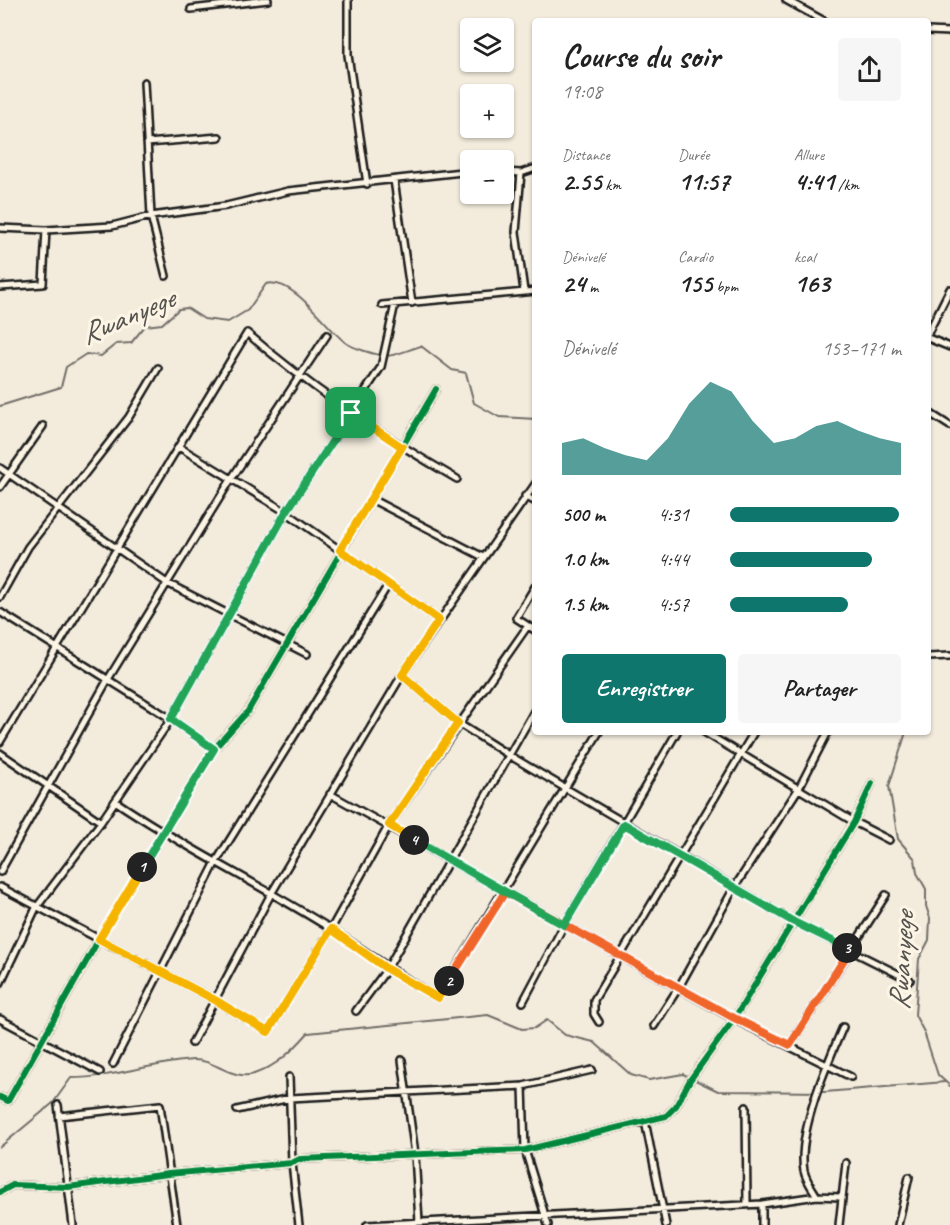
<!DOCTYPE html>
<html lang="fr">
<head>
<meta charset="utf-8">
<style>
  :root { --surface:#fff; --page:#f6f6f6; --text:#222; --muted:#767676; --accent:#0f766e }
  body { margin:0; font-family:Caveat,sans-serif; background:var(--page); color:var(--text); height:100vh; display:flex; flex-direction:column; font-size:22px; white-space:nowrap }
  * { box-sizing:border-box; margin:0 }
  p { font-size:20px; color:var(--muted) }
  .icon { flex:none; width:33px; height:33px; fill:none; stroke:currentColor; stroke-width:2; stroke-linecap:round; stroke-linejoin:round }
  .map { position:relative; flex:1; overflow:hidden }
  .sheet { position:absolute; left:532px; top:18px; width:399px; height:717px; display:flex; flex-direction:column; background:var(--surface); border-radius:6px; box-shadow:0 2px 4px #0004 }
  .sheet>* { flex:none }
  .controls { position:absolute; left:460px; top:18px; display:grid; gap:12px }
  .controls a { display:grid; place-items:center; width:54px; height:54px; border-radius:6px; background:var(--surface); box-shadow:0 2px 4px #0004; font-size:30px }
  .pin { position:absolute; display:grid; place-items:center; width:51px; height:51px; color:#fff; margin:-26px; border-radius:12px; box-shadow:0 3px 9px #0006 }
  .km { position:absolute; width:30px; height:30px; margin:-15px; border-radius:50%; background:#222; color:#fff; font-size:16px; line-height:30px; text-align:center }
  .round { display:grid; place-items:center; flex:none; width:63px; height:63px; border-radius:6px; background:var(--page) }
  .summary { display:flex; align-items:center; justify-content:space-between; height:102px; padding:0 30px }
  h1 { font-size:33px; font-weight:600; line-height:45px }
  .metrics { display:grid; grid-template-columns:repeat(3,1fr); gap:9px; height:102px; padding:6px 30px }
  .metrics div { display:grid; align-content:center }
  .metrics b { font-size:26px; font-weight:600 }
  .metrics small { font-size:16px; font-weight:400 }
  .metrics p { font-size:16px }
  .chart { height:168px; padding:12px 30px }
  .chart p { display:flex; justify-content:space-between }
  .chart svg { width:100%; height:108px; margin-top:6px; fill:var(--accent); opacity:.7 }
  .button { display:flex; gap:12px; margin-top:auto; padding:12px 30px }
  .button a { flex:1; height:69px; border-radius:6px; background:var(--accent); color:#fff; font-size:24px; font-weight:600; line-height:69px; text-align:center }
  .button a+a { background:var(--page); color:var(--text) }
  ul { padding:0 30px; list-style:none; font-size:20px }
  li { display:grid; grid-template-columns:96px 72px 1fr; align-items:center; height:45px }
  li i { height:15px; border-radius:8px; background:var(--accent) }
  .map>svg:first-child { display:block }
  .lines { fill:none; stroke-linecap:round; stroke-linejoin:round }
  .stream { stroke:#716e68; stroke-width:2 }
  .minor-casing { stroke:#1c1c1c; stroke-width:10 }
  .minor { stroke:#fcf5e5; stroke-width:5 }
  .cycleway-casing { stroke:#fcf5e5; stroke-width:10 }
  .cycleway { stroke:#00873e; stroke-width:6 }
  .split-1-casing { stroke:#fff; stroke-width:12 }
  .split-2-casing { stroke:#fff; stroke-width:12 }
  .split-3-casing { stroke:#fff; stroke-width:12 }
  .split-4-casing { stroke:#fff; stroke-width:12 }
  .split-5-casing { stroke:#fff; stroke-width:12 }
  .split-1 { stroke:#22a559; stroke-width:8 }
  .split-2 { stroke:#f5b400; stroke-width:8 }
  .split-3 { stroke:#f0652b; stroke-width:8 }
  .split-4 { stroke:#22a559; stroke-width:8 }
  .split-5 { stroke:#f5b400; stroke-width:8 }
  .labels { text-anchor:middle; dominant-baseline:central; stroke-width:6; stroke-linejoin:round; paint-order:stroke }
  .water-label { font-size:30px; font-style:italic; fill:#55534f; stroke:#fcf5e5 }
</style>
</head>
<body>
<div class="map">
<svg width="950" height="1225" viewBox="0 0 950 1225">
  <rect width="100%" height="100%" fill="#f3ecdd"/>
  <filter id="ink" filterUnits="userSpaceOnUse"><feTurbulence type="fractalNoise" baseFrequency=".0167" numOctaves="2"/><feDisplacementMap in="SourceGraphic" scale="12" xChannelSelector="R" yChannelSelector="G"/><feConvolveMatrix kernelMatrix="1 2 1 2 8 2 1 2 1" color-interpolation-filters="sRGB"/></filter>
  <g filter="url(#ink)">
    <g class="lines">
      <!-- stream -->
      <path class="stream" d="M0 406 61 387 66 367 86 354 101 356 116 344 131 343 145 326 162 324 179 309 187 308 204 319 228 322 248 310 266 284C294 277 326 328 346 343 353 348 376 355 385 356 396 356 410 349 421 346L452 370 466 373 474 403 499 417 536 419
        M906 732 889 786 898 839 915 859 917 873 926 889V906L930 918 929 940 919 959 915 1015 924 1032 938 1075 950 1086
        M0 1147 53 1103 71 1078C112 1078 152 1063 193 1060 214 1059 233 1081 254 1074 277 1066 292 1051 308 1033L488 1015 522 1029 535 1028 547 1020 565 1035 594 1042 631 1075 649 1080 683 1074 718 1091 825 1092 945 1082"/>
      <!-- minor casing -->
      <g class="minor-casing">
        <path id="minor" d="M348 0V55L367 184
          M786 0 824 21
          M191 9 268 0
          M928 31 950 32
          M144 82 151 216 166 276
          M147 143 219 137
          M504 172 521 173 536 168
          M521 173 516 232 524 291
          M394 180 412 303
          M0 228 46 230
          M0 287 43 284 46 230 112 226 151 216 226 206 288 191 471 171
          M382 305 536 291
          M928 333 950 289
          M928 338 950 347
          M928 412 950 426
          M179 447 286 512 439 620
          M0 468 167 583 307 654
          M0 487 43 426
          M525 496 536 502
          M371 499 483 557
          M536 585 516 618 536 631
          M0 597 28 547 129 417 158 368
          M0 612 171 719 214 749
          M928 657 950 656
          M402 675 458 723 507 754 794 922 910 980
          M704 732 854 822 889 840
          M0 742 247 333C312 389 382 436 457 479
          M0 753 101 822
          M330 794 734 1019 851 1077
          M115 801C184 848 260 884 331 929 367 952 401 977 438 998L599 732
          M0 872 107 681 230 481 327 335
          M0 887 215 1000 268 1032 331 929 389 825 527 627
          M0 984 36 908 101 822 171 719 286 512 381 367 395 304
          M523 1002 564 925 677 732
          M356 1011 387 969 536 708
          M0 1019 100 1072
          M599 1022 594 1014V1000L754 732
          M654 1026 679 987 734 888 799 788 828 732
          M192 1043 271 894 402 675 536 483
          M790 1045 886 895
          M402 1060 415 1154 419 1222
          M113 1064 216 862 388 585
          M289 1077 292 1163 299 1225
          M523 1086 525 1150 548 1225
          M0 1097 8 1101 99 939 214 749 248 711 436 389
          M58 1105 73 1225
          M746 1107 747 1204
          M237 1110 290 1098 523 1086 592 1070
          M59 1116 160 1105 177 1225
          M645 1121 666 1225
          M0 1192 13 1185 68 1187 168 1174 292 1163 300 1159 525 1150 666 1116 676 1106 690 1080 734 1019 854 822 872 783
          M817 1196C812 1188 806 1180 804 1171 797 1132 828 1062 843 1027
          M762 1204V1225
          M367 1225 762 1204 817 1196 840 1197
          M839 1225 846 1163
          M898 1225 909 1177"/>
      </g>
      <!-- minor -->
      <use href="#minor" class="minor"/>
      <!-- cycleway casing -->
      <g class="cycleway-casing">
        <path id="cycleway" d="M0 1097 8 1101 99 939 214 749 248 711 436 389
          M0 1192 13 1185 68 1187 168 1174 292 1163 300 1159 525 1150 666 1116 676 1106 690 1080 734 1019 854 822 872 783"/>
      </g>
      <!-- cycleway -->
      <use href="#cycleway" class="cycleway"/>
    </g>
  </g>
  <g class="lines" filter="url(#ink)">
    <!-- split-1 casing -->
    <g class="split-1-casing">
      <path id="split-1" d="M142 867 214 749 171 719 286 512 351 413"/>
    </g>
    <!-- split-2 casing -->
    <g class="split-2-casing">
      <path id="split-2" d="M142 867 99 939 215 1000 268 1032 331 929 387 969 438 998 449 981"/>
    </g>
    <!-- split-3 casing -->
    <g class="split-3-casing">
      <path id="split-3" d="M449 981 505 892 734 1018 790 1045 850 950 847 948"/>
    </g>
    <!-- split-4 casing -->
    <g class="split-4-casing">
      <path id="split-4" d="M414 840 564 925 624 824 794 922 847 948"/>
    </g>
    <!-- split-5 casing -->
    <g class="split-5-casing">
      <path id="split-5" d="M351 413 402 447 340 550 439 620 402 675 458 723 389 825 414 840"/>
    </g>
    <!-- split-1 -->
    <use href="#split-1" class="split-1"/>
    <!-- split-2 -->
    <use href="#split-2" class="split-2"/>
    <!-- split-3 -->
    <use href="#split-3" class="split-3"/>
    <!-- split-4 -->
    <use href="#split-4" class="split-4"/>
    <!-- split-5 -->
    <use href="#split-5" class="split-5"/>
  </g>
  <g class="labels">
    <!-- water labels -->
    <g class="water-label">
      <text transform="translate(127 316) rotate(-23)">Rwanyege</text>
      <text transform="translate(901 961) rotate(-87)">Rwanyege</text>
    </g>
  </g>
</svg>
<div class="controls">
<a><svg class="icon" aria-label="layers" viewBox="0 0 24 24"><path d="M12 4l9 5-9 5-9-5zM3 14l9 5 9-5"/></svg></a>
<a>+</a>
<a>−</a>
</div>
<div class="pin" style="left:351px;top:413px;background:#1e9e55"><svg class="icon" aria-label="arrive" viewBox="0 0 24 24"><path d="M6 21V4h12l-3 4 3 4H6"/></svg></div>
<b class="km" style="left:142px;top:867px">1</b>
<b class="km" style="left:449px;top:981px">2</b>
<b class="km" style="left:847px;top:948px">3</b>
<b class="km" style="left:414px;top:840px">4</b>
<section class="sheet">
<div class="summary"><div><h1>Course du soir</h1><p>19:08</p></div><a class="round"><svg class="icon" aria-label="share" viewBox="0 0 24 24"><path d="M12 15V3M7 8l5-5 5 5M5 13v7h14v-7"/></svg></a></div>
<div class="metrics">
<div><p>Distance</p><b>2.55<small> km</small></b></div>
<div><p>Durée</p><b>11:57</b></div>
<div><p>Allure</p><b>4:41<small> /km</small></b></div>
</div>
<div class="metrics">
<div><p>Dénivelé</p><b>24<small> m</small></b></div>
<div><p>Cardio</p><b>155<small> bpm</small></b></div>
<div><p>kcal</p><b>163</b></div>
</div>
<div class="chart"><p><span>Dénivelé</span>153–171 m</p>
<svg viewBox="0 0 160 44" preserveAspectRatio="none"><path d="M0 44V31L10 29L20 33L30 36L40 38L50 29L60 15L70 6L80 10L90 22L100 31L110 29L120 24L130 22L140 26L150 29L160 31V44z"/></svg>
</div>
<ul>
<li><b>500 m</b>4:31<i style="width:99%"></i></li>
<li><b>1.0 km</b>4:44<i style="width:83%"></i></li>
<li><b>1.5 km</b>4:57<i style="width:69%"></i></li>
</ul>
<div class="button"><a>Enregistrer</a><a>Partager</a></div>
</section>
</div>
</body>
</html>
